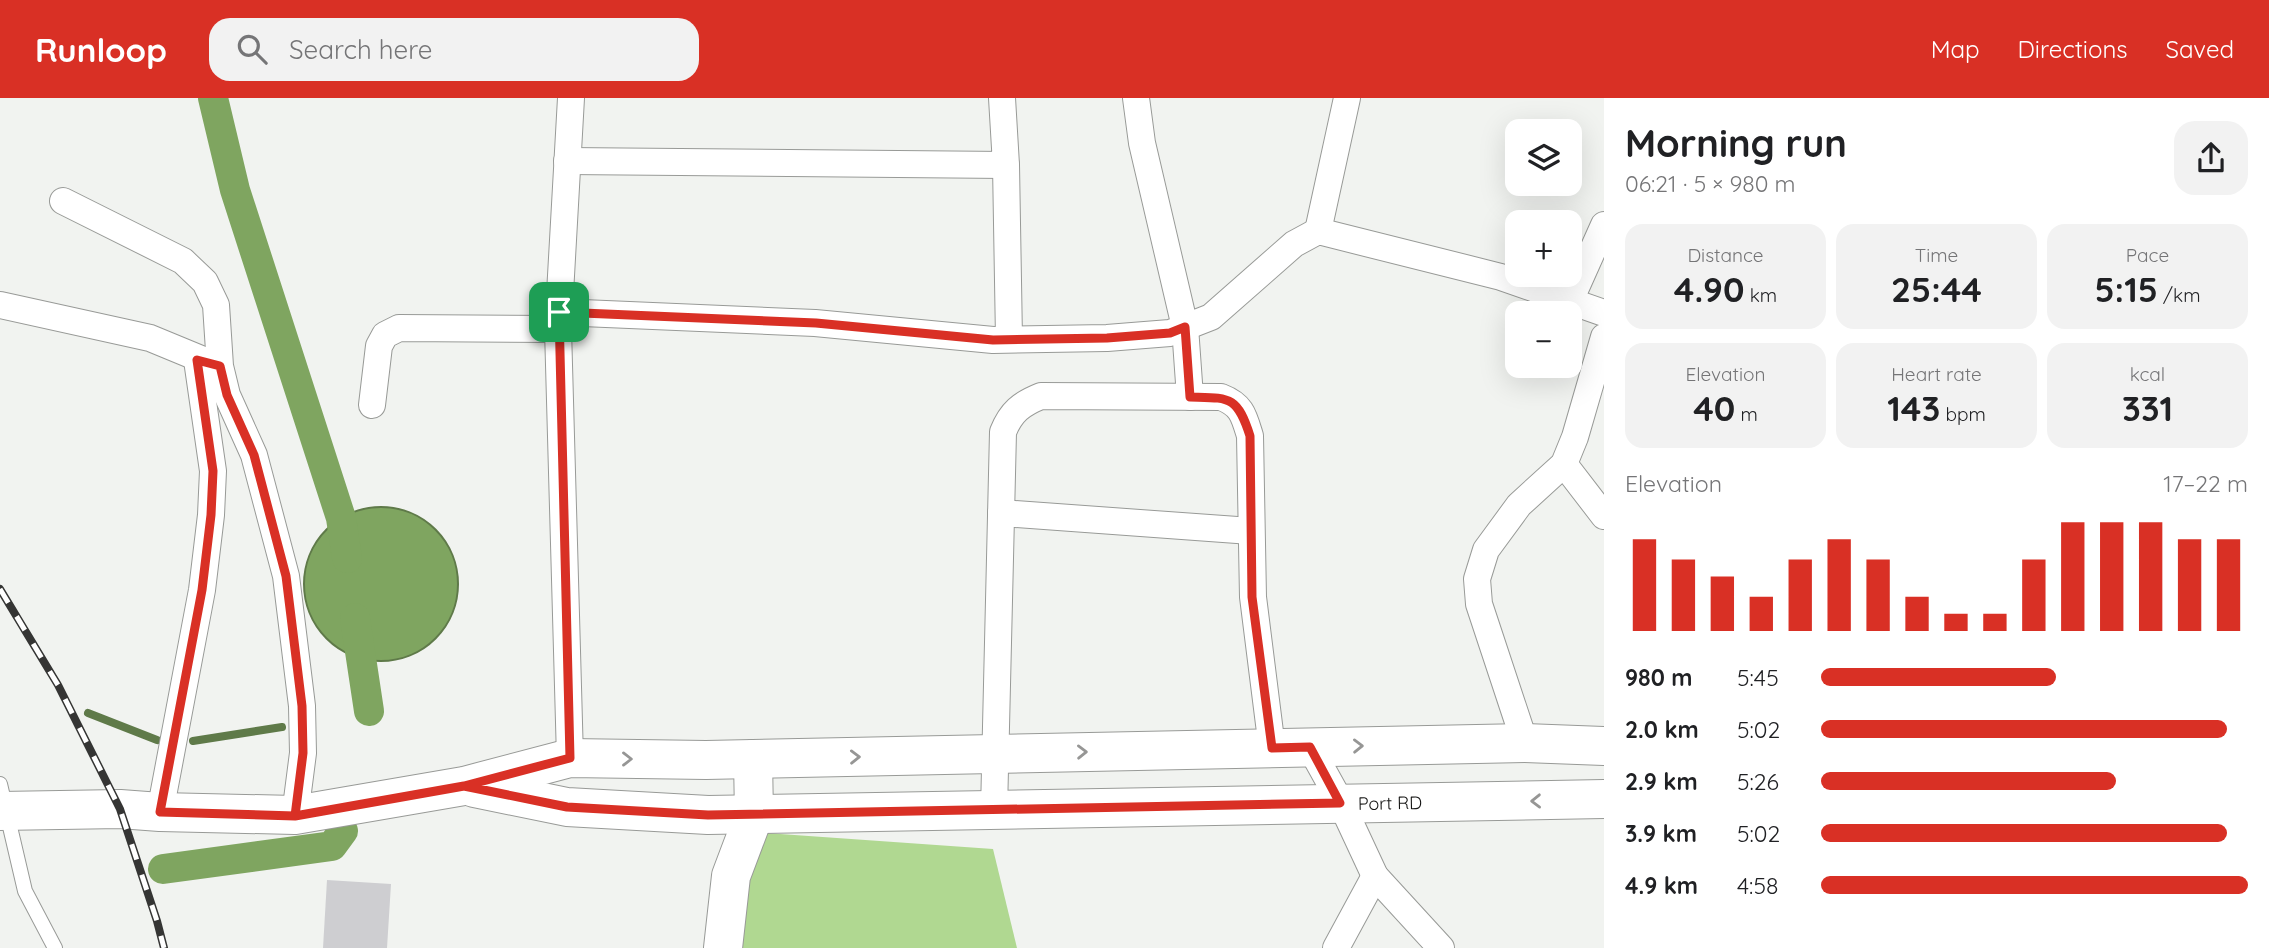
<!DOCTYPE html>
<meta charset="utf-8">
<style>
:root{--surface:#fff;--page:#f2f2f2;--text:#202124;--muted:#757577;--accent:#d93025}
body{margin:0;font-family:Quicksand,sans-serif;background:var(--page);color:var(--text);height:100vh;display:flex;flex-direction:column;font-size:26px;white-space:nowrap}
*{box-sizing:border-box;margin:0}
p{font-size:23px;color:var(--muted)}
.icon{flex:none;width:38px;height:38px;fill:none;stroke:currentColor;stroke-width:2;stroke-linecap:round;stroke-linejoin:round}
.map{position:relative;flex:1;overflow:hidden}
.drawer{display:flex;flex-direction:column;background:var(--surface);width:665px}
.drawer>*{flex:none}
.fabs{position:absolute;left:1505px;top:21px;display:grid;gap:14px}
.fabs a{display:grid;place-items:center;width:77px;height:77px;border-radius:14px;background:var(--surface);box-shadow:0 7px 28px #0002;font-size:35px}
.pin{position:absolute;display:grid;place-items:center;width:60px;height:60px;color:#fff;margin:-30px;border-radius:14px;box-shadow:0 4px 10px #0006}
.round{display:grid;place-items:center;flex:none;width:74px;height:74px;border-radius:21px;background:var(--page)}
.overview{display:flex;align-items:center;justify-content:space-between;height:119px;padding:0 21px}
h1{font-size:38px;font-weight:700;line-height:52px}
.stats{display:grid;grid-template-columns:repeat(3,1fr);gap:10px;height:119px;padding:7px 21px}
.stats div{display:grid;align-content:center;border-radius:18px;background:var(--page);text-align:center}
.stats b{font-size:35px;font-weight:700}
.stats small{font-size:19px;font-weight:400}
.stats p{font-size:19px}
.chart{height:196px;padding:14px 21px}
.chart p{display:flex;justify-content:space-between}
.chart svg{width:100%;height:126px;margin-top:7px;stroke:var(--accent);stroke-width:6}
ul{padding:0 21px;list-style:none;font-size:23px}
li{display:grid;grid-template-columns:112px 84px 1fr;align-items:center;height:52px}
li i{height:18px;border-radius:9px;background:var(--accent)}
header{display:flex;align-items:center;gap:42px;box-sizing:border-box;height:98px;padding:0 35px;background:var(--accent);color:#fff}
header strong{font-size:33px}
nav{display:flex;gap:38px;margin-inline-start:auto;font-size:24px}
.search{width:490px;height:63px;background:var(--page);display:flex;align-items:center;gap:18px;box-sizing:border-box;padding:0 24px;border-radius:21px;color:var(--muted);font-size:26px}
main{display:flex;flex:1;min-height:0}
.map>svg:first-child{display:block}
.green{fill:#b0d891}
.water{fill:#7fa560;stroke:#5f7a49;stroke-width:2}
.lines{fill:none;stroke-linecap:round;stroke-linejoin:round}
.stream{stroke:#5f7a49;stroke-width:8}
.canal{stroke:#7fa560;stroke-width:30}
.building{fill:#ceced1}
.service-casing{stroke:#989a97;stroke-width:16}
.minor-casing{stroke:#989a97;stroke-width:28}
.secondary-casing{stroke:#989a97;stroke-width:40}
.service{stroke:#fff;stroke-width:14}
.minor{stroke:#fff;stroke-width:26}
.secondary{stroke:#fff;stroke-width:38}
.rail-casing{stroke:#353534;stroke-width:8}
.rail{stroke:#fff;stroke-width:5;stroke-dasharray:16;stroke-linecap:butt}
.oneway{stroke:#969695}
.route-casing{stroke:#fff;stroke-width:14}
.route{stroke:#d93025;stroke-width:9}
.labels{text-anchor:middle;dominant-baseline:central;stroke-width:5;stroke-linejoin:round;paint-order:stroke}
.street-label{font-size:18px;fill:#151514;stroke:#fff}
</style>
<header>
<strong>Runloop</strong>
<div class="search"><svg class="icon" aria-label="search" viewBox="0 0 24 24"><circle cx="10" cy="10" r="6"/><path d="M15 15l6 6"/></svg>Search here</div>
<nav><a>Map</a><a>Directions</a><a>Saved</a></nav>
</header>
<main>
<div class="map">
<svg width="1604" height="850" viewBox="0 0 1604 850">
<rect width="100%" height="100%" fill="#f1f3f0"/>
<polygon class="green" points="766,735 993,751 1017,850 742,850 750,768"/>
<circle class="water" cx="381" cy="486" r="77"/>
<g class="lines">
<g class="stream">
<polyline points="88,615 157,642"/>
<polyline points="193,643 282,629"/>
</g>
<g class="canal">
<polyline points="213,0 235,92 341,420 347,460"/>
<polyline points="355,520 369,613"/>
<polyline points="163,771 332,748 343,733"/>
</g>
</g>
<polygon class="building" points="327,782 391,786 387,850 323,850"/>
<g class="lines">
<g class="service-casing">
<polyline id="service" points="0,686 25,793 55,850"/>
</g>
<g class="minor-casing">
<g id="minor">
<polyline points="1136,0 1142,45 1185,229 1190,299"/>
<polyline points="567,63 1006,67 1002,0"/>
<polyline points="1006,67 1009,241"/>
<polyline points="63,103 183,163 205,184 216,207 220,268 227,297 254,357 286,478 302,608 303,655 295,717"/>
<polyline points="1318,133 1347,0"/>
<polyline points="1570,203 1604,127"/>
<polyline points="0,207 150,240 213,266"/>
<polyline points="559,214 815,225 993,242 1107,240 1170,235 1211,219 1294,146 1318,133 1501,179 1604,215"/>
<polyline points="372,307 379,248 385,237 399,230 558,231"/>
<polyline points="1564,366 1604,418"/>
<polyline points="1001,415 1251,433"/>
<polyline points="1525,645 1479,506 1477,481 1486,452 1519,407 1564,366 1575,339 1604,239"/>
<polyline points="1310,649 1341,705 1375,778 1441,850"/>
<polyline points="570,660 558,231 571,0"/>
<path d="M994 713 1003 334C1011 314 1021 306 1041 298L1221 299C1242 307 1244 318 1250 338L1253 499 1272 650"/>
<polyline points="160,714 202,492 211,417 213,373 197,262"/>
<polyline points="1336,850 1375,778"/>
</g>
</g>
<g class="secondary-casing">
<g id="secondary">
<polyline points="474,690 567,709 708,717 1604,701"/>
<polyline points="0,713 120,711 160,714 295,717 464,688 570,660 706,662 1525,645 1604,648"/>
<polyline points="723,850 731,778 754,717 753,661"/>
</g>
</g>
<use href="#service" class="service"/>
<use href="#minor" class="minor"/>
<use href="#secondary" class="secondary"/>
<g class="rail-casing">
<polyline id="rail" points="0,491 58,587 120,711 157,823 164,850"/>
</g>
<use href="#rail" class="rail"/>
</g>
<defs><path id="oneway-chevron" d="M-2-3.5L2.5 0L-2 3.5" fill="none" stroke-width="1.6" stroke-linecap="round" stroke-linejoin="round" transform="scale(1.75)"/></defs>
<g class="oneway">
<use href="#oneway-chevron" transform="translate(1358 648) rotate(-1)"/>
<use href="#oneway-chevron" transform="translate(1082 654) rotate(-1)"/>
<use href="#oneway-chevron" transform="translate(855 659) rotate(-1)"/>
<use href="#oneway-chevron" transform="translate(627 661)"/>
<use href="#oneway-chevron" transform="translate(1536 703) rotate(179)"/>
</g>
<g class="lines">
<g class="route-casing">
<path id="route" d="M559 214 570 660 464 688 295 718 303 655 302 608 286 478 254 357 227 297 220 268 197 262 213 373 211 417 202 492 160 714 295 718 464 688 567 709 708 717 1340 705 1310 649 1272 650 1252 499 1250 338C1237 297 1229 300 1190 299L1185 229 1170 235 1107 240 993 242 816 225 559 214"/>
</g>
<use href="#route" class="route"/>
</g>
<g class="labels">
<g class="street-label">
<text transform="translate(1390 705) rotate(-1)">Port RD</text>
</g>
</g>
</svg>
<div class="fabs">
<a><svg class="icon" aria-label="layers" viewBox="0 0 24 24"><path d="M12 4l9 5-9 5-9-5zM3 14l9 5 9-5"/></svg></a>
<a>+</a>
<a>−</a>
</div>
<div class="pin" style="left:559px;top:214px;background:#1e9e55"><svg class="icon" aria-label="arrive" viewBox="0 0 24 24"><path d="M6 21V4h12l-3 4 3 4H6"/></svg></div>
</div>
<section class="drawer">
<div class="overview"><div><h1>Morning run</h1><p>06:21 · 5 × 980 m</p></div><a class="round"><svg class="icon" aria-label="share" viewBox="0 0 24 24"><path d="M12 15V3M7 8l5-5 5 5M5 13v7h14v-7"/></svg></a></div>
<div class="stats">
<div><p>Distance</p><b>4.90<small> km</small></b></div>
<div><p>Time</p><b>25:44</b></div>
<div><p>Pace</p><b>5:15<small> /km</small></b></div>
</div>
<div class="stats">
<div><p>Elevation</p><b>40<small> m</small></b></div>
<div><p>Heart rate</p><b>143<small> bpm</small></b></div>
<div><p>kcal</p><b>331</b></div>
</div>
<div class="chart"><p><span>Elevation</span>17–22 m</p>
<svg viewBox="0 0 160 44" preserveAspectRatio="none"><path d="M5 44V12M15 44V19M25 44V25M35 44V32M45 44V19M55 44V12M65 44V19M75 44V32M85 44V38M95 44V38M105 44V19M115 44V6M125 44V6M135 44V6M145 44V12M155 44V12"/></svg>
</div>
<ul>
<li><b>980 m</b>5:45<i style="width:55%"></i></li>
<li><b>2.0 km</b>5:02<i style="width:95%"></i></li>
<li><b>2.9 km</b>5:26<i style="width:69%"></i></li>
<li><b>3.9 km</b>5:02<i style="width:95%"></i></li>
<li><b>4.9 km</b>4:58<i style="width:100%"></i></li>
</ul>
</section>
</main>
